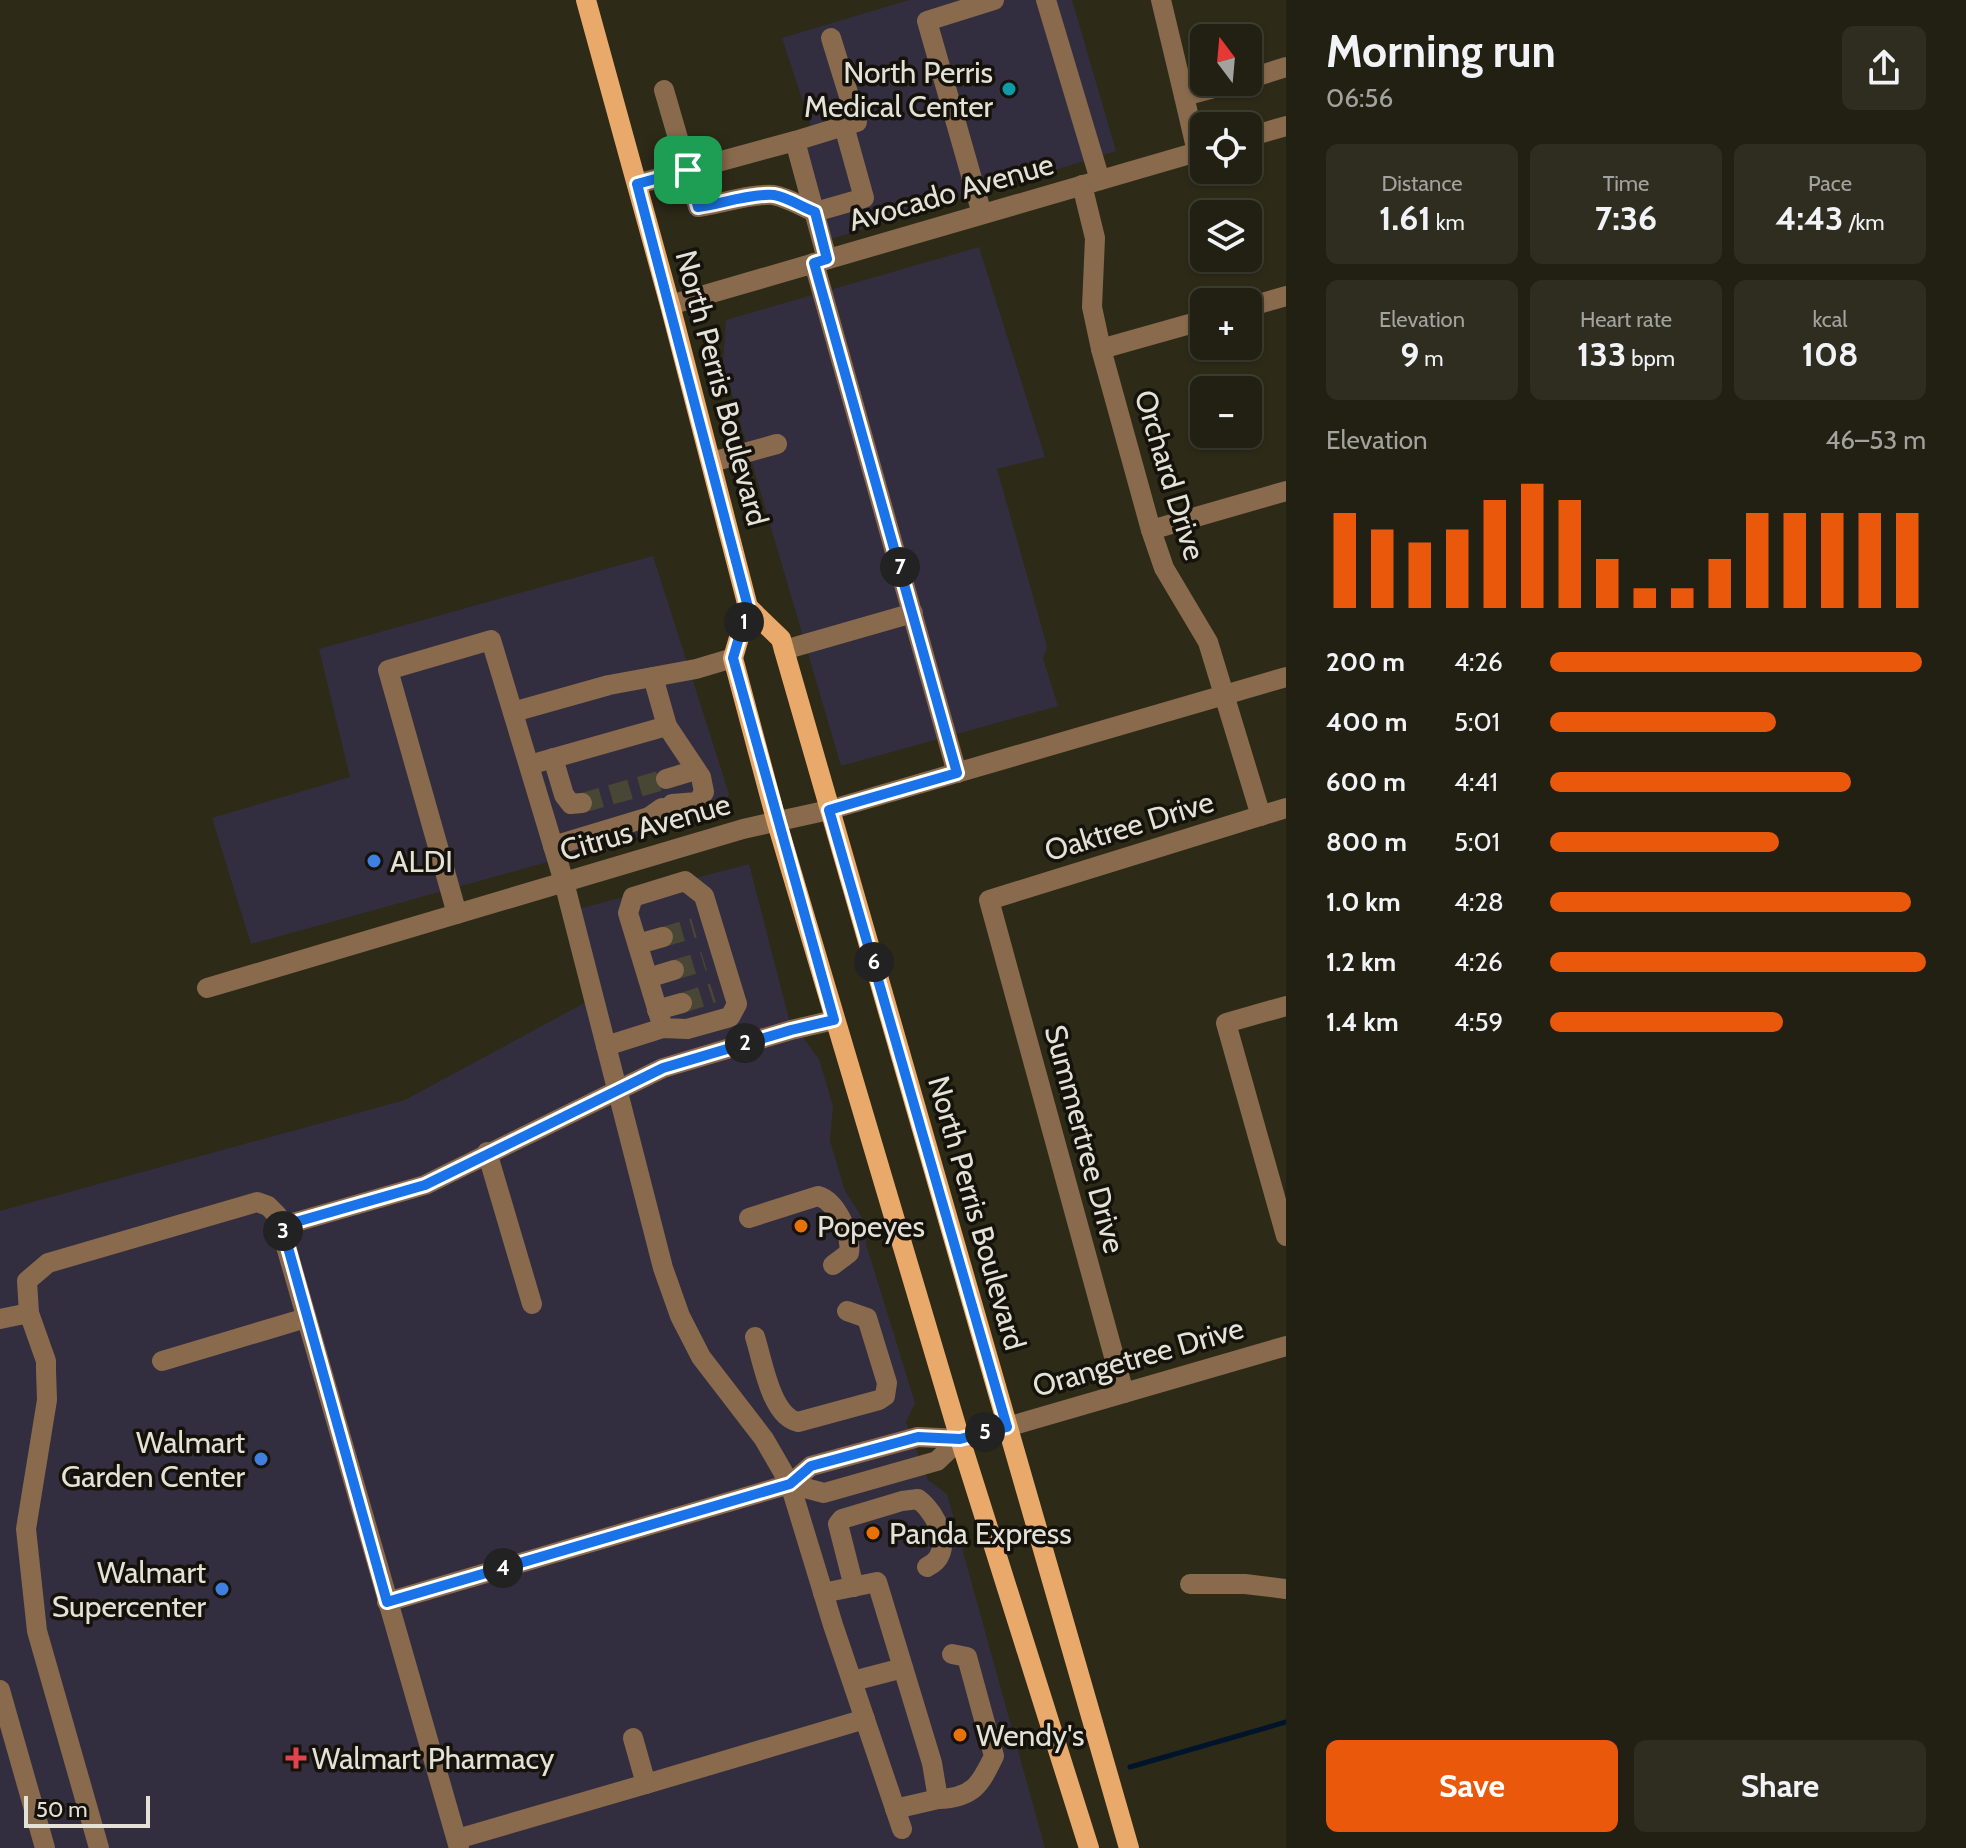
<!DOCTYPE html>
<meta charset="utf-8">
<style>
:root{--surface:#222012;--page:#2e2d20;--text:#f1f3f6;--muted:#a2a39f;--line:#3f3e32;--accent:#ea580c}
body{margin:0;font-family:Cabin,sans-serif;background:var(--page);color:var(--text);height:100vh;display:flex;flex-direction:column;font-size:30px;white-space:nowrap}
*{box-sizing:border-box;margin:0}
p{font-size:26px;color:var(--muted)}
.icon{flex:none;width:44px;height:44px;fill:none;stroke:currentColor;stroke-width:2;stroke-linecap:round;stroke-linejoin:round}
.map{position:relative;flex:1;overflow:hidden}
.drawer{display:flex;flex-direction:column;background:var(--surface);width:680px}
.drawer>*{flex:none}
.needle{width:52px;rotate:344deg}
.fabs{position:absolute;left:1190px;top:24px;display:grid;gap:16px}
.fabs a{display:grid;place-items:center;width:72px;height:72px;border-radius:12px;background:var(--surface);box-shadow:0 2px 6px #0004,0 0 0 2px var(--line);font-size:40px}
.scale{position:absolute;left:24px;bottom:20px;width:126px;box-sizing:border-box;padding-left:8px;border:4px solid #e4e2d7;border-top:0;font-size:22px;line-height:28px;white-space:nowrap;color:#e4e2d7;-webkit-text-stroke:6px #14120b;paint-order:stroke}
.pin{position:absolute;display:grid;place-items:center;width:68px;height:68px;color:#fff;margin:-34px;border-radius:16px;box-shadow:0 4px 12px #0006}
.km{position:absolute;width:40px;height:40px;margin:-20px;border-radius:50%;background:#222;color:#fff;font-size:22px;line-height:40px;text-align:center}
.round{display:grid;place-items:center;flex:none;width:84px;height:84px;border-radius:12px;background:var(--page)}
.overview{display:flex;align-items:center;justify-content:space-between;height:136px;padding:0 40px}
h1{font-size:44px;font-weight:800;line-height:60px}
.stats{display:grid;grid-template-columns:repeat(3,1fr);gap:12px;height:136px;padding:8px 40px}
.stats div{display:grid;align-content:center;border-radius:12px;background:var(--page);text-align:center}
.stats b{font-size:34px;font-weight:800}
.stats small{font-size:22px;font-weight:400}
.stats p{font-size:22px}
.chart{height:224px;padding:16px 40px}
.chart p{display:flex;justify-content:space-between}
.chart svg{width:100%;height:144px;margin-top:8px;stroke:var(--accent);stroke-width:6}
.action{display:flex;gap:16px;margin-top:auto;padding:16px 40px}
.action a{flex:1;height:92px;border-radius:12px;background:var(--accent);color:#fff;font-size:32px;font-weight:800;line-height:92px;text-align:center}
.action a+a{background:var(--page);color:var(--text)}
ul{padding:0 40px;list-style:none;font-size:26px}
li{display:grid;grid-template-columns:128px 96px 1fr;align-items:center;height:60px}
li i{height:20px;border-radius:10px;background:var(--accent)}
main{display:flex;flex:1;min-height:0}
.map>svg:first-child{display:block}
.commercial{fill:#322e3f}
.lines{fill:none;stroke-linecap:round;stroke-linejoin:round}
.stream{stroke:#00152c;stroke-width:5}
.minor-tunnel{stroke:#484635;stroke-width:20;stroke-dasharray:20 10;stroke-linecap:butt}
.minor{stroke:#896a4c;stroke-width:20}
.major{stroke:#e9a96a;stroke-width:20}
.route-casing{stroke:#fff;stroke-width:16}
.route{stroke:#1a73e8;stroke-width:10}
.culture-dot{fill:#0f9aa8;stroke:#14120b;stroke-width:3}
.shop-dot{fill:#3f7fe0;stroke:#14120b;stroke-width:3}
.food-dot{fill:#e8710a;stroke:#14120b;stroke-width:3}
.health-dot{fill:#e0444e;stroke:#14120b;stroke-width:3}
.labels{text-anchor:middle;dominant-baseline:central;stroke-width:7;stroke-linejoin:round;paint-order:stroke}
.poi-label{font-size:30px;fill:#e4e2d7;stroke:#14120b;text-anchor:start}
.street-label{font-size:30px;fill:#e4e2d7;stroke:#14120b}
</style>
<main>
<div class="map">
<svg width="1286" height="1848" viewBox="0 0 1286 1848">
<rect width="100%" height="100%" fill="#2d2a18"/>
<g class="commercial">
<polygon points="909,0 1072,0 1116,151 828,240 806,154 811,126 782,38"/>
<polygon points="979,247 1045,457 997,469 1047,646 1043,659 1058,706 841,766 723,364 726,320"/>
<polygon points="653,556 729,794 722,814 251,944 212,818 350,777 319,649"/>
<polygon points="749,864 789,1019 819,1059 833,1106 830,1141 845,1191 866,1224 866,1244 915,1403 906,1422 928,1480 947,1494 1045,1848 0,1848 0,1211 405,1100 599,995 578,909"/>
</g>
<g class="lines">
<polyline class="stream" points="1130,1767 1286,1722"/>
<g class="minor-tunnel">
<polyline points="582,803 666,779"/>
<polyline points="666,818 677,815"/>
<polyline points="663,937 694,928"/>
<polyline points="674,970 704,961"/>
<polyline points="682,1003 713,993"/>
</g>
<g class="minor">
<polyline points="1046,0 1100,180"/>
<polyline points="1161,0 1184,96"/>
<polyline points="1248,79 1286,67"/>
<path d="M664 90 698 207C720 204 754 193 773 195 787 197 802 207 815 212L864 198 844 126"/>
<polyline points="1248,137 1286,126"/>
<polyline points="795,141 857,122 831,38"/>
<polyline points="1197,152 1184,96 1236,82"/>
<polyline points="637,184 795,141 827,259"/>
<polyline points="1082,185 1095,238 1092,307 1101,349 1151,530 1164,568 1208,642 1261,816"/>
<polyline points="982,214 927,21 994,0"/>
<polyline points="814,263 957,773"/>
<polyline points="670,305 1204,150"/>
<polyline points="1248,307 1286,296"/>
<polyline points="1101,349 1204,320"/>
<polyline points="712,462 777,444"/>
<polyline points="1151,530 1286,491"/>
<polyline points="784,650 913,613"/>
<polyline points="653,677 667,726 701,777 704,792 698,802 672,804"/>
<polyline points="513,712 609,685 696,669 733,658"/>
<polyline points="553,758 564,795 571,804 582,803"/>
<polyline points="529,765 667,726"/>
<polyline points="666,779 696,770"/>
<polyline points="553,846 649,817 662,808"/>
<polyline points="457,914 388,670 491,640 564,882 663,1268 680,1316 701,1357 764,1439 790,1484 833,1625 902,1829"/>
<polyline points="638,944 663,937"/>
<polyline points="648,978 674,970"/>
<polyline points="207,988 743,829 829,810 1286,677"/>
<polyline points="1286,1006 1226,1023 1286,1236"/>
<polyline points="657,1010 682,1003"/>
<polyline points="606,1046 663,1028 687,1029 730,1017 737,1004 704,896 685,881 633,897 628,913 663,1028"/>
<polyline points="487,1152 532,1304"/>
<path d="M749 1218 818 1196C836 1201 852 1235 849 1253L833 1265"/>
<polyline points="282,1226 425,1185 663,1068 791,1030 834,1020"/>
<polyline points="29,1313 27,1281 48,1263 257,1202 268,1206 277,1215 459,1848"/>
<polyline points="0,1319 29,1313 46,1361 46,1370 47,1400 26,1529 37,1631 99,1848"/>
<path d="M755 1337C763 1362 771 1416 798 1422L879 1400 885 1396 887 1383 867 1318 847 1311"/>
<polyline points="162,1361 306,1318"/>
<polyline points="1124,1393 989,900 1286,808"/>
<polyline points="1007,1427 1286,1346"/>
<polyline points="790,1484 824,1493 937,1461 960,1439"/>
<polyline points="1190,1584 1245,1584 1286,1589"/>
<path d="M854 1587 838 1524 842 1519 902 1501 918 1499C938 1514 956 1554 927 1567"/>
<polyline points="823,1593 877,1582 932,1763 938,1799 895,1809"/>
<polyline points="387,1602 790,1484 811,1466 918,1437 960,1439"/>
<polyline points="853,1681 903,1668"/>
<polyline points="0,1690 45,1848"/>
<polyline points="646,1784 865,1719"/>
<path d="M938 1799C973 1798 980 1785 994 1756L967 1657 952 1654"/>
<polyline points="457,1839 646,1784 633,1738"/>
</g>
<g class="major">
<polyline points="586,0 670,305 748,607 733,658 777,823 960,1439 1089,1848"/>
<polyline points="748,607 781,639 784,650 1129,1848"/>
<polyline points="960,1439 1007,1427"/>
</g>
</g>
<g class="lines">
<g class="route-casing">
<path id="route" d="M688 170 698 207C720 204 754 193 774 195 787 197 802 207 815 212L827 259 814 263 957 773 829 810 1007 1427 960 1439 918 1437 811 1466 790 1484 387 1602 282 1226 425 1185 663 1068 791 1030 834 1020 733 658 748 607 637 184Z"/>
</g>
<use href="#route" class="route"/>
</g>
<circle class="culture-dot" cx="1009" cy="89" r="8"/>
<g class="shop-dot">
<circle cx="374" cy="861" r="8"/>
<circle cx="261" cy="1459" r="8"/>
<circle cx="222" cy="1589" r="8"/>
</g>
<g class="food-dot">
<circle cx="801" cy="1226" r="8"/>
<circle cx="873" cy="1533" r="8"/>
<circle cx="960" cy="1735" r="8"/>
</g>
<path class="health-dot" d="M292 1746h8v8h8v8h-8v8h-8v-8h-8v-8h8z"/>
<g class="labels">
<g class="poi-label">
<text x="993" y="72" text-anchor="end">North Perris<tspan x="993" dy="34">Medical Center</tspan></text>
<text x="390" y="861">ALDI</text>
<text x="817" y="1226">Popeyes</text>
<text x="245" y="1442" text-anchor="end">Walmart<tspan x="245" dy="34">Garden Center</tspan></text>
<text x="889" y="1533">Panda Express</text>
<text x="206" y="1572" text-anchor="end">Walmart<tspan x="206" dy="34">Supercenter</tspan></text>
<text x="976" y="1735">Wendy's</text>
<text x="312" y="1758">Walmart Pharmacy</text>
</g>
<g class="street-label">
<text transform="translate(951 192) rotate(-16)">Avocado Avenue</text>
<text transform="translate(722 388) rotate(75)">North Perris Boulevard</text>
<text transform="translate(1170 475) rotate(73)">Orchard Drive</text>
<text transform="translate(1129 826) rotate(-17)">Oaktree Drive</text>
<text transform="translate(645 827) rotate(-16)">Citrus Avenue</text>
<text transform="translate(1085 1139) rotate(75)">Summertree Drive</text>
<text transform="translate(977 1213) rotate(74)">North Perris Boulevard</text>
<text transform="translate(1138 1357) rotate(-16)">Orangetree Drive</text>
</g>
</g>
</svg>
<div class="fabs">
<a><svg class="needle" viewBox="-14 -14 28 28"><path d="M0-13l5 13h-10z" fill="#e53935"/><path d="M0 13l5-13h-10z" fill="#a2a39f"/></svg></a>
<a><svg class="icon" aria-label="locate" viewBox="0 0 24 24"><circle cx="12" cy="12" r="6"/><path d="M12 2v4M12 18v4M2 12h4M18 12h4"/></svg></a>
<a><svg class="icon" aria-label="layers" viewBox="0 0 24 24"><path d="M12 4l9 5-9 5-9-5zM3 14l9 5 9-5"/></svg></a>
<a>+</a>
<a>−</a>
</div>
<div class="scale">50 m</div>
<div class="pin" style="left:688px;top:170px;background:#1e9e55"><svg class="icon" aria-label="arrive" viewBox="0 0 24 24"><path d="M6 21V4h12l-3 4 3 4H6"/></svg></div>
<b class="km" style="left:744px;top:622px">1</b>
<b class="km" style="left:745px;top:1043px">2</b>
<b class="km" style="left:283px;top:1231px">3</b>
<b class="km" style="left:503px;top:1568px">4</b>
<b class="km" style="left:985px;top:1432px">5</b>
<b class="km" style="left:874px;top:962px">6</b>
<b class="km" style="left:900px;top:567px">7</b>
</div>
<section class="drawer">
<div class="overview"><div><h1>Morning run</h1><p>06:56</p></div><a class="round"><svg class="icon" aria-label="share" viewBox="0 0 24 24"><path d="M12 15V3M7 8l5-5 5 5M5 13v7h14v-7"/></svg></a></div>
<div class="stats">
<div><p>Distance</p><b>1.61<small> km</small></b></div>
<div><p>Time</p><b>7:36</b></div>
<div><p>Pace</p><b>4:43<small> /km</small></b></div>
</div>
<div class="stats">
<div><p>Elevation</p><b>9<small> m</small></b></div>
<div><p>Heart rate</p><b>133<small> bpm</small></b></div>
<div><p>kcal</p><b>108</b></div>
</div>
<div class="chart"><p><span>Elevation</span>46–53 m</p>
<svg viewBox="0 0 160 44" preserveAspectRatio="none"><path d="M5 44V15M15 44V20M25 44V24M35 44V20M45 44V11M55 44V6M65 44V11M75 44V29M85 44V38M95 44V38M105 44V29M115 44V15M125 44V15M135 44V15M145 44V15M155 44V15"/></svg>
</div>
<ul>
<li><b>200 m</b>4:26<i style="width:99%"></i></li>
<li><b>400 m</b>5:01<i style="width:60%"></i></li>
<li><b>600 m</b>4:41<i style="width:80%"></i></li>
<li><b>800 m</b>5:01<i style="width:61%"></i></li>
<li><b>1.0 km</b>4:28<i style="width:96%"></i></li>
<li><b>1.2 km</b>4:26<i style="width:100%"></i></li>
<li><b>1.4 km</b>4:59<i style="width:62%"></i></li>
</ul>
<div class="action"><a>Save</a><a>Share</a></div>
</section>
</main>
